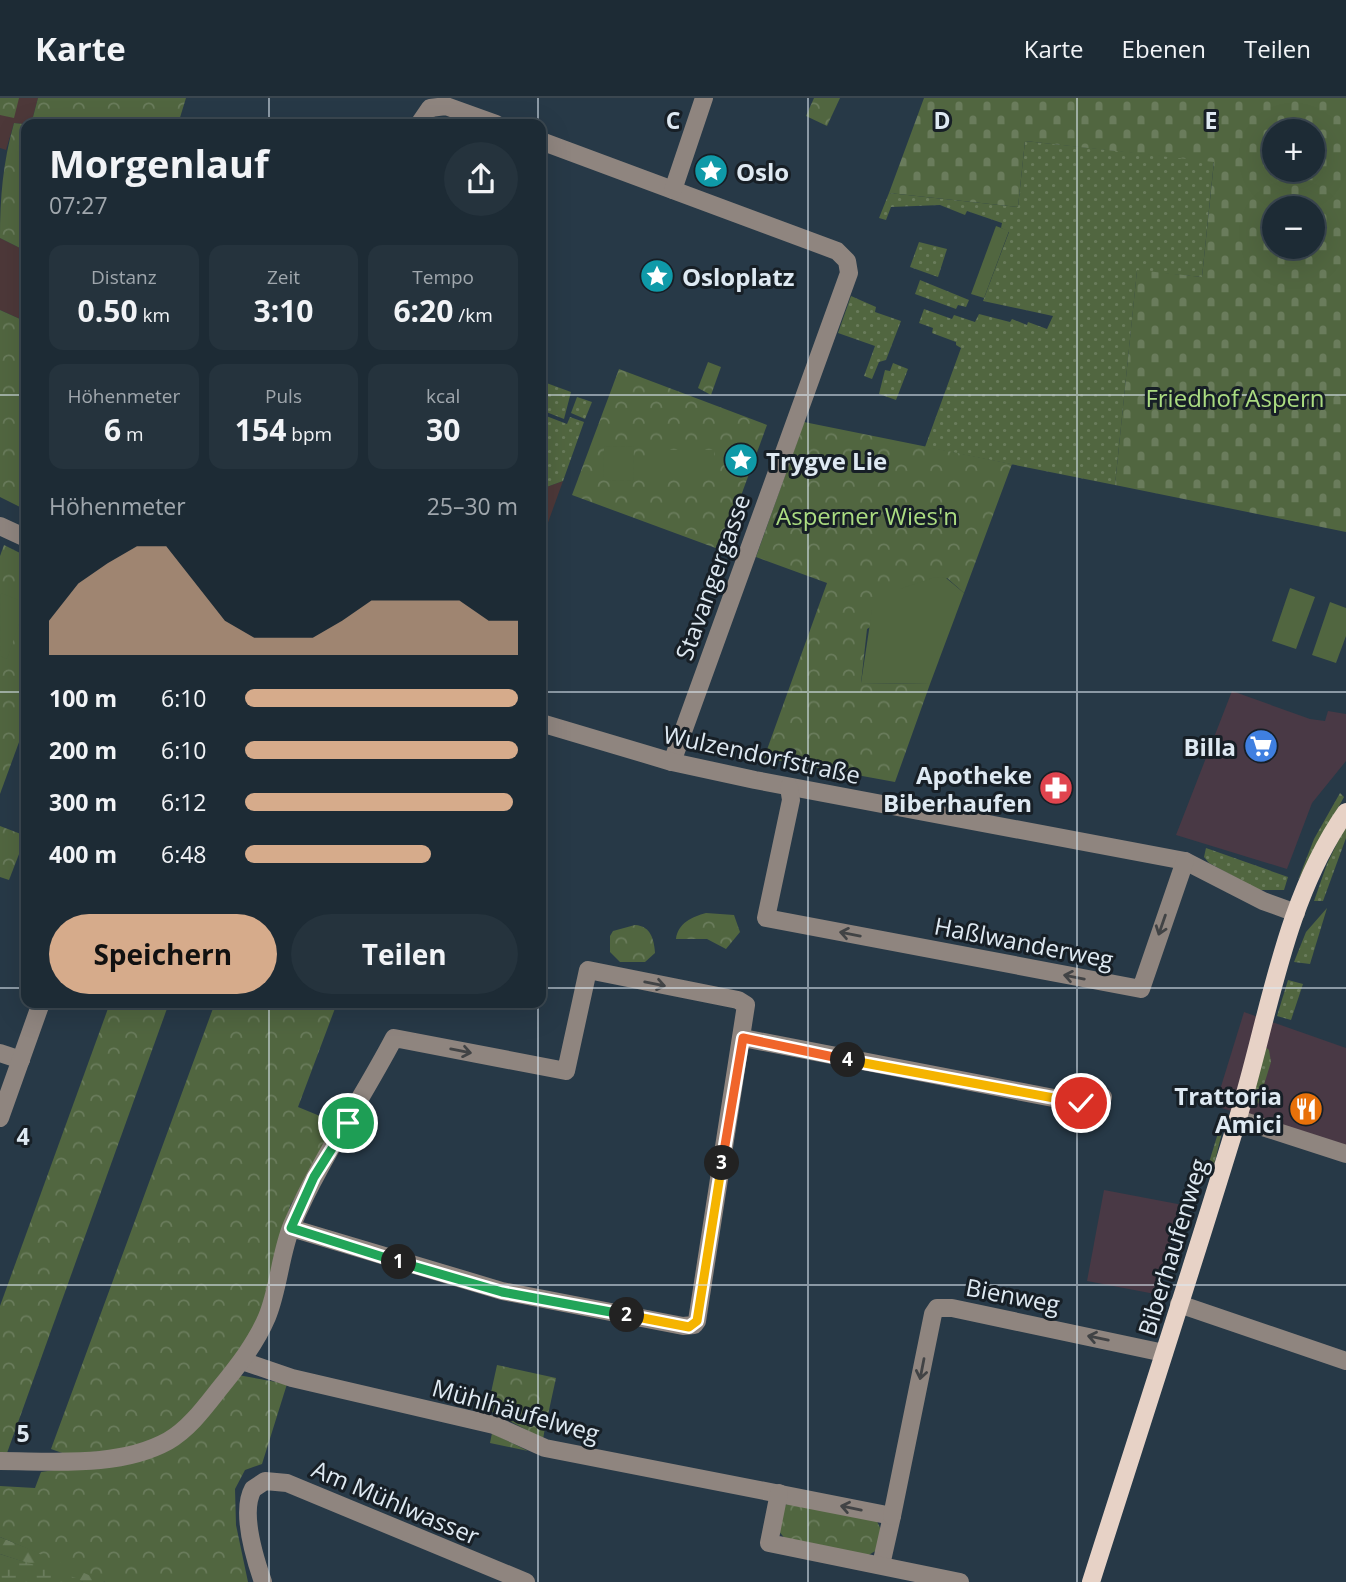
<!DOCTYPE html>
<html lang="de">
<meta charset="utf-8">
<style>
:root{--surface:#1d2b35;--page:#25333d;--text:#f1f3f6;--muted:#a0a7ad;--line:#3b4750;--accent:#d6ab8b}
body{margin:0;font-family:"Open Sans",sans-serif;background:var(--page);color:var(--text);height:100vh;display:flex;flex-direction:column;font-size:26px;white-space:nowrap}
*{box-sizing:border-box;margin:0}
p{font-size:23px;color:var(--muted)}
.icon{flex:none;width:38px;height:38px;fill:none;stroke:currentColor;stroke-width:2;stroke-linecap:round;stroke-linejoin:round}
.map{position:relative;flex:1;overflow:hidden}
.panel{position:absolute;left:21px;top:21px;width:525px;height:889px;display:flex;flex-direction:column;background:var(--surface);border-radius:14px;box-shadow:0 7px 28px #0002,0 0 0 2px var(--line)}
.panel>*{flex:none}
.tools{position:absolute;left:1262px;top:21px;display:grid;gap:14px}
.tools a{display:grid;place-items:center;width:63px;height:63px;border-radius:50%;background:var(--surface);box-shadow:0 7px 28px #0002,0 0 0 2px var(--line);font-size:35px}
.pin{position:absolute;display:grid;place-items:center;width:60px;height:60px;color:#fff;margin:-30px;border:4px solid #fff;border-radius:50%;box-shadow:0 2px 7px #0007}
.km{position:absolute;width:35px;height:35px;margin:-18px;border-radius:50%;background:#222;color:#fff;font-size:19px;line-height:35px;text-align:center}
.round{display:grid;place-items:center;flex:none;width:74px;height:74px;border-radius:37px;background:var(--page)}
.overview{display:flex;align-items:center;justify-content:space-between;height:119px;padding:0 28px}
h1{font-size:38px;font-weight:700;line-height:52px}
.metrics{display:grid;grid-template-columns:repeat(3,1fr);gap:10px;height:119px;padding:7px 28px}
.metrics div{display:grid;align-content:center;border-radius:14px;background:var(--page);text-align:center}
.metrics b{font-size:30px;font-weight:700}
.metrics small{font-size:19px;font-weight:400}
.metrics p{font-size:19px}
.chart{height:196px;padding:14px 28px}
.chart p{display:flex;justify-content:space-between}
.chart svg{width:100%;height:126px;margin-top:7px;fill:var(--accent);opacity:.7}
.button{display:flex;gap:14px;margin-top:auto;padding:14px 28px}
.button a{flex:1;height:80px;border-radius:42px;background:var(--accent);color:#111;font-size:28px;font-weight:700;line-height:80px;text-align:center}
.button a+a{background:var(--page);color:var(--text)}
ul{padding:0 28px;list-style:none;font-size:23px}
li{display:grid;grid-template-columns:112px 84px 1fr;align-items:center;height:52px}
li i{height:18px;border-radius:9px;background:var(--accent)}
header{display:flex;align-items:center;gap:42px;box-sizing:border-box;height:98px;padding:0 35px;background:var(--surface);border-bottom:2px solid var(--line)}
header strong{font-size:33px}
nav{display:flex;gap:38px;margin-inline-start:auto;font-size:24px}
.map>svg:first-child{display:block}
.commercial{fill:#493945}
.education{fill:#4d3839}
.grass{fill:url(#grass-dots)}
.forest{fill:url(#forest-firs)}
.wetland{fill:url(#wetland-marsh)}
.cemetery{fill:url(#cemetery-stones);fill-rule:evenodd}
.park{fill:url(#park-crowns)}
.garden{fill:#516640}
.lines{fill:none;stroke-linecap:round;stroke-linejoin:round}
.minor{stroke:#8f857f;stroke-width:18}
.major{stroke:#e7d2c6;stroke-width:18}
.oneway{stroke:#414345}
.split-1-casing{stroke:#fff;stroke-width:14}
.split-2-casing{stroke:#fff;stroke-width:14}
.split-3-casing{stroke:#fff;stroke-width:14}
.split-4-casing{stroke:#fff;stroke-width:14}
.split-5-casing{stroke:#fff;stroke-width:14}
.split-1{stroke:#22a559;stroke-width:9}
.split-2{stroke:#22a559;stroke-width:9}
.split-3{stroke:#f5b400;stroke-width:9}
.split-4{stroke:#f0652b;stroke-width:9}
.split-5{stroke:#f5b400;stroke-width:9}
.grid{fill:none;stroke:#dee9f2;stroke-width:2;stroke-opacity:0.55}
.labels{text-anchor:middle;dominant-baseline:central;stroke-width:6;stroke-linejoin:round;paint-order:stroke}
.poi-label{font-size:24px;font-weight:bold;fill:#dee9f2;stroke:#171f26;text-anchor:start}
.park-label{font-size:24px;fill:#abdc81;stroke:#171f26}
.street-label{font-size:24px;fill:#dee9f2;stroke:#171f26}
.grid-label{font-size:23px;text-anchor:middle;font-weight:bold;fill:#dee9f2;stroke:#171f26;stroke-width:6;stroke-linejoin:round;paint-order:stroke}
</style>
<header>
<strong>Karte</strong>
<nav><a>Karte</a><a>Ebenen</a><a>Teilen</a></nav>
</header>
<div class="map">
<svg width="1346" height="1484" viewBox="0 0 1346 1484">
<defs>
<pattern id="grass-dots" width="8" height="8" patternUnits="userSpaceOnUse" patternTransform="scale(1.75)"><rect width="8" height="8" fill="#516640"/><path d="M2 2h.1M6 6h.1" fill="none" stroke="#6a7c5c" stroke-width="1.8" stroke-linecap="round"/></pattern>
<pattern id="forest-firs" width="22" height="20" patternUnits="userSpaceOnUse" patternTransform="scale(1.75)"><rect width="22" height="20" fill="#516640"/><path d="M5 1l3.5 6h-7zM16 11l3.5 6h-7z" fill="#6a7c5c"/></pattern>
<pattern id="wetland-marsh" width="20" height="14" patternUnits="userSpaceOnUse" patternTransform="scale(1.75)"><rect width="20" height="14" fill="#516640"/><path d="M1 5h8M5 5V1M11 12h8M15 12V8" fill="none" stroke="#6a7c5c"/></pattern>
<pattern id="cemetery-stones" width="16" height="16" patternUnits="userSpaceOnUse" patternTransform="scale(1.75)"><rect width="16" height="16" fill="#516640"/><path d="M2 7V4a2 2 0 0 1 4 0v3zM10 15v-3a2 2 0 0 1 4 0v3z" fill="#6a7c5c"/></pattern>
<pattern id="park-crowns" width="20" height="18" patternUnits="userSpaceOnUse" patternTransform="scale(1.75)"><rect width="20" height="18" fill="#516640"/><path d="M2 6a3 3 0 1 1 6 0M12 15a3 3 0 1 1 6 0" fill="none" stroke="#6a7c5c"/></pattern>
</defs>
<rect width="100%" height="100%" fill="#273947"/>
<g class="commercial">
<polygon points="1232,593 1310,621 1325,623 1328,613 1346,616 1346,663 1312,705 1287,771 1176,737"/>
<polygon points="1244,914 1346,950 1346,1049 1215,1008"/>
<polygon points="1104,1092 1183,1107 1155,1196 1087,1183"/>
</g>
<g class="education">
<polygon points="0,0 38,0 33,19 23,26 14,25 6,52 0,50"/>
<polygon points="0,140 26,153 26,207 20,221 0,212"/>
<polygon points="563,383 541,444 541,391"/>
</g>
<g class="grass">
<polygon points="1025,43 1214,63 1202,179 1137,173 1115,387 925,349 961,250 956,247 956,244 932,235 933,230 919,225 924,211 952,221 954,217 975,224 979,216 1010,224 1012,221 1027,227 1028,224 1047,231 1053,218 983,203 1009,134 1001,130 1002,125 967,113 965,117 940,107 891,109 886,122 879,120 889,95 1018,109"/>
<polygon points="919,144 947,151 938,179 910,169"/>
<polygon points="920,182 969,202 966,209 958,207 956,211 915,196"/>
<polygon points="851,198 876,209 875,214 901,223 886,262 879,264 872,281 864,278 875,248 838,235"/>
<polygon points="893,265 908,271 896,302 879,296 885,272 890,273"/>
<polygon points="541,283 571,294 564,321 541,312"/>
<polygon points="577,299 592,304 585,321 571,315"/>
<polygon points="541,316 567,326 570,319 584,324 563,383 541,391"/>
<polygon points="1340,695 1344,699 1298,782 1314,741"/>
<polygon points="1346,727 1346,740 1323,803 1314,803 1327,766"/>
<polygon points="1206,750 1288,779 1284,792 1259,792 1209,765 1204,759"/>
<polygon points="1327,810 1310,866 1294,864 1306,834"/>
<polygon points="1288,882 1303,886 1291,922 1277,918"/>
<polygon points="1264,948 1269,952 1271,964 1258,1006 1251,1000"/>
<polygon points="1222,1022 1225,1022 1213,1071 1207,1071"/>
</g>
<polygon class="forest" points="0,1439 96,1478 105,1484 83,1484 0,1456"/>
<polygon class="wetland" points="0,1456 76,1480 83,1484 0,1484"/>
<path class="cemetery" d="M924 0H1346V434L1115 387 1137 172 1202 179 1214 64 1025 43 1018 109 889 95ZM1274 33H1312V72H1274ZM1274 110H1312V149H1274Z"/>
<g class="park">
<polygon points="0,0 19,0 14,20 0,17"/>
<path d="M38 0H186L178 26H26V153L0 140C0 99 3 64 14 25L23 26 33 19Z"/>
<polygon points="814,0 840,0 827,28 806,18"/>
<polygon points="26,207 26,412 0,399 0,212 20,221"/>
<polygon points="708,264 721,269 711,297 698,290"/>
<polygon points="619,271 767,327 721,452 572,397"/>
<polygon points="804,324 1012,366 964,495 947,480 867,531 861,585 930,586 895,684 764,660 827,485 756,459"/>
<polygon points="4,447 26,458 26,625 0,696 0,458"/>
<polygon points="0,728 26,738 9,782 0,779"/>
<path d="M706 815 734 817 740 834 726 851 707 841H676C678 825 692 819 706 815Z"/>
<path d="M635 827C651 828 654 842 655 855L645 864H620L610 854V838L613 833Z"/>
<polygon points="110,905 169,905 7,1355 0,1354 0,1208"/>
<polygon points="215,905 337,905 298,1009 337,1025 290,1108 258,1223 210,1295 165,1338 122,1352 65,1356 51,1351"/>
<polygon points="497,1267 556,1280 546,1326 487,1313"/>
<polygon points="238,1277 287,1286 262,1366 245,1372 235,1391 236,1427 248,1484 105,1484 0,1439 0,1388 35,1390 41,1374 147,1358"/>
<polygon points="508,1322 545,1330 543,1341"/>
<polygon points="492,1335 528,1353 490,1345"/>
<polygon points="787,1406 876,1421 881,1432 877,1452 867,1458 786,1442 778,1432 782,1410"/>
</g>
<g class="garden">
<polygon points="996,128 1009,133 984,200 971,196"/>
<polygon points="604,348 634,349 633,383 603,382"/>
<rect x="645" y="352" width="69" height="22"/>
<polygon points="935,479 946,480 964,495 930,586 861,585 872,512 900,491"/>
<polygon points="1290,490 1315,499 1296,551 1272,543"/>
<polygon points="1,495 26,505 7,561 0,558"/>
<polygon points="1330,504 1346,510 1346,538 1336,565 1312,557"/>
</g>
<g class="lines">
<g class="minor">
<polyline points="419,26 430,10 446,8 496,26"/>
<polyline points="541,43 837,153 847,163 849,175 672,664"/>
<polyline points="673,92 704,0"/>
<polyline points="0,428 26,440"/>
<polyline points="541,625 672,664 755,682 1185,763 1263,803 1296,815"/>
<polyline points="789,689 791,702 766,820 1141,891 1185,763"/>
<polyline points="743,940 1100,1009 1103,999"/>
<polyline points="0,955 21,962"/>
<polyline points="0,1020 41,905"/>
<polyline points="1238,1021 1346,1056"/>
<polyline points="1179,1206 1346,1263"/>
<polyline points="242,1263 292,1280 494,1327 545,1350 892,1418 881,1467"/>
<path d="M0 1363C53 1363 119 1370 168 1343 189 1331 205 1309 220 1290 238 1268 256 1245 267 1219 279 1190 280 1156 292 1127 320 1061 361 1003 394 940L566 973 588 872 738 902 746 907 697 1223 694 1227 683 1228 502 1193 291 1130"/>
<polyline points="779,1395 769,1445 960,1484"/>
<polyline points="892,1418 933,1216 937,1210 952,1210 1164,1255"/>
<path d="M263 1484C255 1461 240 1414 253 1391L265 1383 287 1385 526 1484"/>
</g>
<path class="major" d="M1091 1484C1140 1330 1190 1177 1237 1023 1269 920 1283 804 1346 714"/>
</g>
<defs><path id="oneway-shaft" d="M-6 0H5M1.5-3L5.5 0L1.5 3" fill="none" stroke-width="1.6" stroke-linecap="round" stroke-linejoin="round" transform="scale(1.75)"/></defs>
<g class="oneway">
<use href="#oneway-shaft" transform="translate(1162 827) rotate(109)"/>
<use href="#oneway-shaft" transform="translate(850 836) rotate(-169)"/>
<use href="#oneway-shaft" transform="translate(1074 879) rotate(-169)"/>
<use href="#oneway-shaft" transform="translate(655 886) rotate(11)"/>
<use href="#oneway-shaft" transform="translate(461 953) rotate(11)"/>
<use href="#oneway-shaft" transform="translate(1098 1240) rotate(-168)"/>
<use href="#oneway-shaft" transform="translate(922 1271) rotate(101)"/>
<use href="#oneway-shaft" transform="translate(851 1410) rotate(-168)"/>
</g>
<g class="lines">
<g class="split-1-casing">
<polyline id="split-1" points="348,1025 314,1079 291,1130 399,1164"/>
</g>
<g class="split-2-casing">
<polyline id="split-2" points="399,1164 502,1194 627,1217"/>
</g>
<g class="split-3-casing">
<polyline id="split-3" points="627,1217 689,1229 697,1223 722,1065"/>
</g>
<g class="split-4-casing">
<polyline id="split-4" points="722,1065 743,940 848,962"/>
</g>
<g class="split-5-casing">
<polyline id="split-5" points="848,962 1081,1005"/>
</g>
<use href="#split-1" class="split-1"/>
<use href="#split-2" class="split-2"/>
<use href="#split-3" class="split-3"/>
<use href="#split-4" class="split-4"/>
<use href="#split-5" class="split-5"/>
</g>
<path class="grid" d="M269 0V26M538 0V26M808 0V1484M1077 0V1484M0 297H26M541 297H1346M0 594H26M541 594H1346M0 890H26M541 890H1346M269 905V1484M538 905V1484M0 1187H1346"/>
<defs>
<g id="sight-disc" transform="scale(1.75)"><circle r="9.5" fill="#0f9aa8" stroke="#171f26"/><path d="M0-6L1.8-2.2L6-1.7L2.9 1.2L3.7 5.4L0 3.3L-3.7 5.4L-2.9 1.2L-6-1.7L-1.8-2.2Z" fill="#fff"/></g>
<g id="supermarket-disc" transform="scale(1.75)"><circle r="9.5" fill="#3f7fe0" stroke="#171f26"/><path d="M-6-5.5h2.5l.6 2H6L4.5 2H-2.5L-4.4-4H-6ZM-1.5 3.2a1.3 1.3 0 1 0 .1 0ZM3 3.2a1.3 1.3 0 1 0 .1 0Z" fill="#fff"/></g>
<g id="pharmacy-disc" transform="scale(1.75)"><circle r="9.5" fill="#e0444e" stroke="#171f26"/><path d="M-2-6h4v4h4v4h-4v4h-4v-4h-4v-4h4Z" fill="#fff"/></g>
<g id="restaurant-disc" transform="scale(1.75)"><circle r="9.5" fill="#e8710a" stroke="#171f26"/><path d="M-5-6h1v4h1v-4h1v4h1v-4h1v5L-1.5 .5V6h-2V.5L-5-1ZM5-6V6H3V1.5H1.5Q1.5-4 5-6Z" fill="#fff"/></g>
</defs>
<g fill-rule="evenodd">
<use href="#sight-disc" x="711" y="73"/>
<use href="#sight-disc" x="657" y="178"/>
<use href="#sight-disc" x="741" y="362"/>
<use href="#supermarket-disc" x="1261" y="648"/>
<use href="#pharmacy-disc" x="1056" y="690"/>
<use href="#restaurant-disc" x="1306" y="1011"/>
</g>
<g class="labels">
<g class="poi-label">
<text x="736" y="73">Oslo</text>
<text x="682" y="178">Osloplatz</text>
<text x="766" y="362">Trygve Lie</text>
<text x="1236" y="648" text-anchor="end">Billa</text>
<text x="1032" y="676" text-anchor="end">Apotheke<tspan x="1032" dy="28">Biberhaufen</tspan></text>
<text x="1282" y="997" text-anchor="end">Trattoria<tspan x="1282" dy="28">Amici</tspan></text>
</g>
<g class="park-label">
<text x="1235" y="299">Friedhof Aspern</text>
<text x="867" y="417">Asperner Wies'n</text>
</g>
<g class="street-label">
<text transform="translate(712 479) rotate(-70)">Stavangergasse</text>
<text transform="translate(762 656) rotate(12)">Wulzendorfstraße</text>
<text transform="translate(1024 844) rotate(11)">Haßlwanderweg</text>
<text transform="translate(1172 1149) rotate(-73)">Biberhaufenweg</text>
<text transform="translate(1013 1197) rotate(11)">Bienweg</text>
<text transform="translate(516 1312) rotate(16)">Mühlhäufelweg</text>
<text transform="translate(396 1404) rotate(23)">Am Mühlwasser</text>
</g>
</g>
<g class="grid-label">
<text x="673" y="31">C</text>
<text x="942" y="31">D</text>
<text x="1211" y="31">E</text>
<text x="23" y="1047">4</text>
<text x="23" y="1344">5</text>
</g>
</svg>
<div class="tools">
<a>+</a>
<a>−</a>
</div>
<div class="pin" style="left:348px;top:1025px;background:#1e9e55"><svg class="icon" aria-label="arrive" viewBox="0 0 24 24"><path d="M6 21V4h12l-3 4 3 4H6"/></svg></div>
<div class="pin" style="left:1081px;top:1005px;background:#d93025"><svg class="icon" aria-label="check" viewBox="0 0 24 24"><path d="M5 12l5 5 9-10"/></svg></div>
<b class="km" style="left:399px;top:1164px">1</b>
<b class="km" style="left:627px;top:1217px">2</b>
<b class="km" style="left:722px;top:1065px">3</b>
<b class="km" style="left:848px;top:962px">4</b>
<section class="panel">
<div class="overview"><div><h1>Morgenlauf</h1><p>07:27</p></div><a class="round"><svg class="icon" aria-label="share" viewBox="0 0 24 24"><path d="M12 15V3M7 8l5-5 5 5M5 13v7h14v-7"/></svg></a></div>
<div class="metrics">
<div><p>Distanz</p><b>0.50<small> km</small></b></div>
<div><p>Zeit</p><b>3:10</b></div>
<div><p>Tempo</p><b>6:20<small> /km</small></b></div>
</div>
<div class="metrics">
<div><p>Höhenmeter</p><b>6<small> m</small></b></div>
<div><p>Puls</p><b>154<small> bpm</small></b></div>
<div><p>kcal</p><b>30</b></div>
</div>
<div class="chart"><p><span>Höhenmeter</span>25–30 m</p>
<svg viewBox="0 0 160 44" preserveAspectRatio="none"><path d="M0 44V32L10 19L20 12L30 6L40 6L50 19L60 32L70 38L80 38L90 38L100 32L110 25L120 25L130 25L140 25L150 32L160 32V44z"/></svg>
</div>
<ul>
<li><b>100 m</b>6:10<i style="width:100%"></i></li>
<li><b>200 m</b>6:10<i style="width:100%"></i></li>
<li><b>300 m</b>6:12<i style="width:98%"></i></li>
<li><b>400 m</b>6:48<i style="width:68%"></i></li>
</ul>
<div class="button"><a>Speichern</a><a>Teilen</a></div>
</section>
</div>
